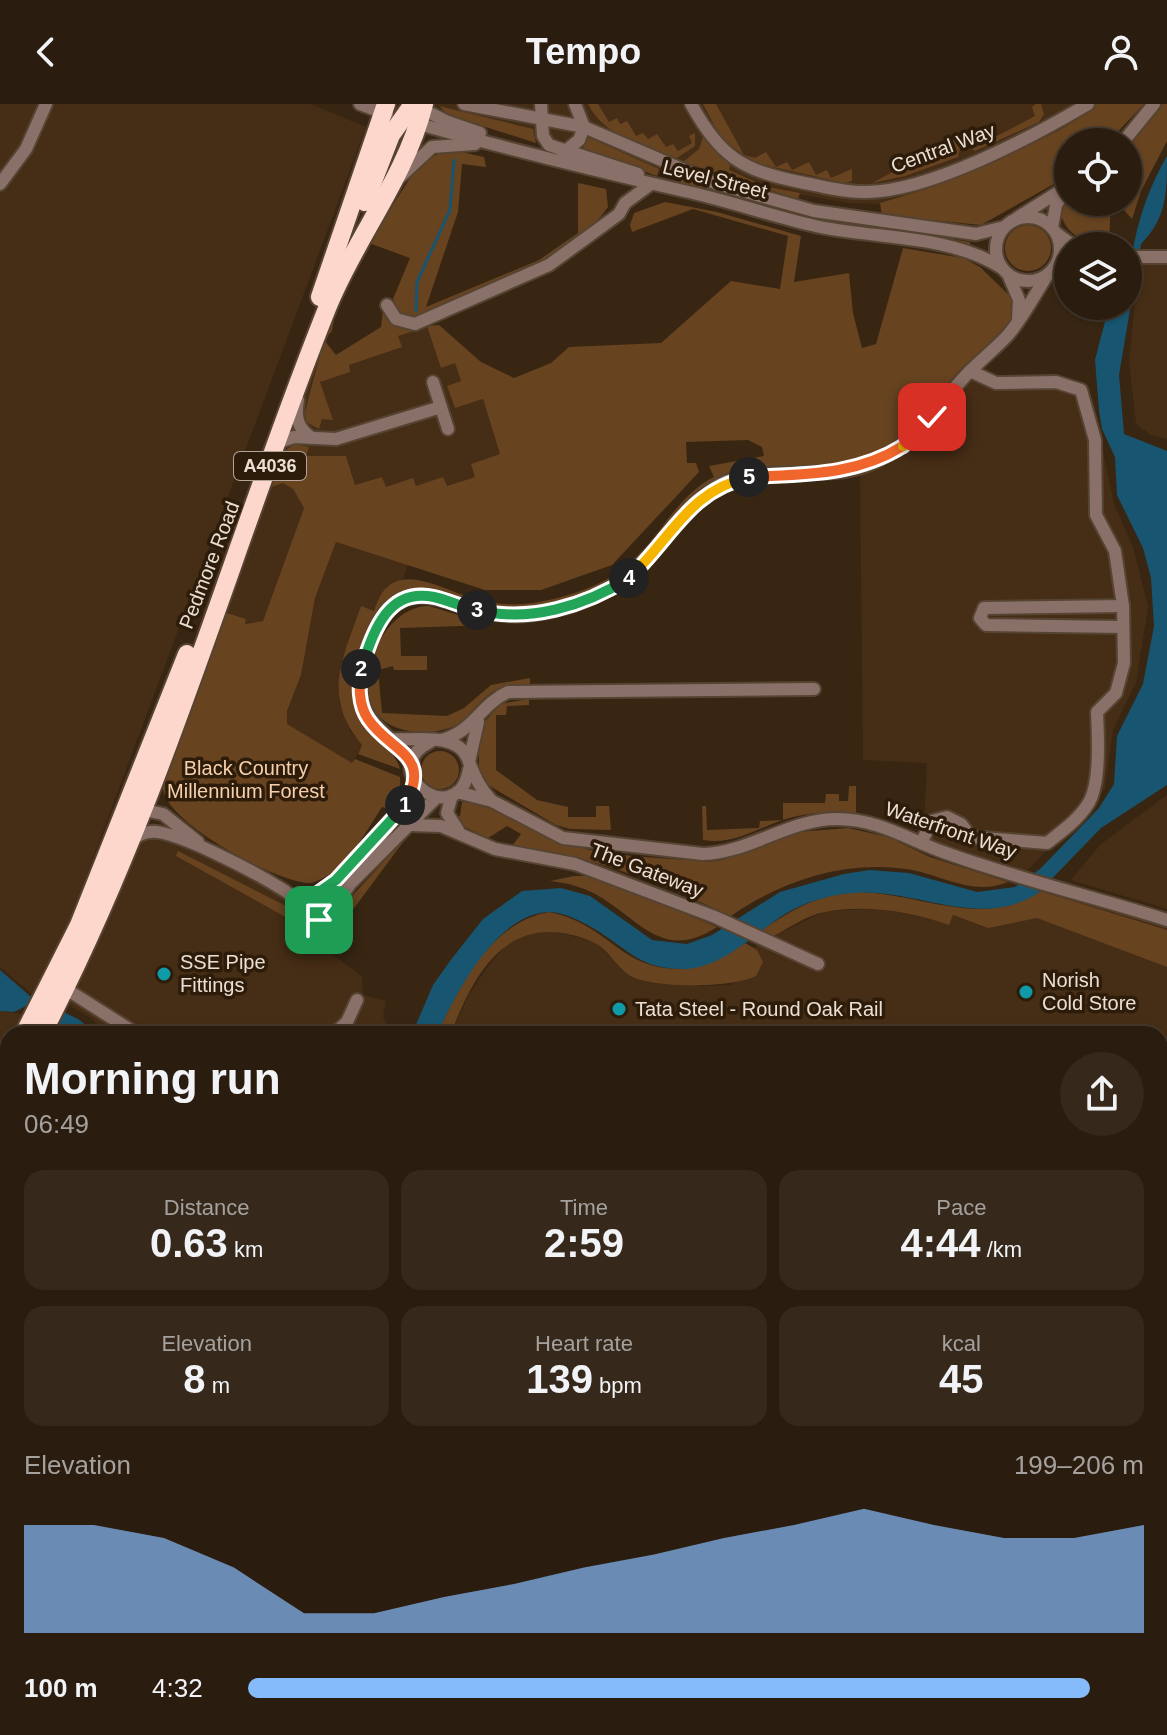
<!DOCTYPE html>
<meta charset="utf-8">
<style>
:root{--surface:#2a1c0e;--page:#36291c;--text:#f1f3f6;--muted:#a5a19e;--line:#463a2e;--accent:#85bbfb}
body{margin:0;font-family:Helvetica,sans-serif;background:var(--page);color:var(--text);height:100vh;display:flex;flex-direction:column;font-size:30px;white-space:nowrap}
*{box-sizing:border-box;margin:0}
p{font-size:26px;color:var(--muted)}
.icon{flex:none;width:44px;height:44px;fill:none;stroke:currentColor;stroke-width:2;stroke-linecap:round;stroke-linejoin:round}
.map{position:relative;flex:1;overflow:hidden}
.details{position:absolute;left:0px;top:922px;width:1168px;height:710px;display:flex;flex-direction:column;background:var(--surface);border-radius:24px 24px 0 0;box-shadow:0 2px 6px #0004,0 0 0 2px var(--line)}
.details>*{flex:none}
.buttons{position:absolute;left:1054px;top:24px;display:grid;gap:16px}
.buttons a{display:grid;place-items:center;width:88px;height:88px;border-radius:50%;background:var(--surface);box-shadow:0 2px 6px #0004,0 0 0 2px var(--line);font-size:40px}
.pin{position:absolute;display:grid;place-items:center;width:68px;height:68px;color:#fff;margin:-34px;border-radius:16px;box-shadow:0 4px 12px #0006}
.km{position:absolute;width:40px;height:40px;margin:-20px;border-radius:50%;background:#222;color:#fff;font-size:22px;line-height:40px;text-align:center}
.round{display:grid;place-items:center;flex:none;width:84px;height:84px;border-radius:42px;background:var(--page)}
.overview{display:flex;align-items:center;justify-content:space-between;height:136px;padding:0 24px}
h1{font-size:44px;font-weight:700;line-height:60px}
.stats{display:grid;grid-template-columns:repeat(3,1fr);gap:12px;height:136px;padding:8px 24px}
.stats div{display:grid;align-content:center;border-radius:20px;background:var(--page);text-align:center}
.stats b{font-size:40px;font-weight:700}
.stats small{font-size:22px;font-weight:400}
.stats p{font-size:22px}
.chart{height:224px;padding:16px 24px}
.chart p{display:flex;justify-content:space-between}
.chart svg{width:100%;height:144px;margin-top:8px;fill:var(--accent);opacity:.7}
ul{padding:0 24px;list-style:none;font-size:26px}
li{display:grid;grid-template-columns:128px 96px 1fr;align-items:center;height:60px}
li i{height:20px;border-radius:10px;background:var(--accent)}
header{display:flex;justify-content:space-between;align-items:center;height:104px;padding:0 24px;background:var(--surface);font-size:36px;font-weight:700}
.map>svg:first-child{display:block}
.built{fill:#462d16}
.green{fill:#674320}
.water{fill:#175570}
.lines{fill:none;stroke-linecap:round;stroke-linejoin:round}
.stream{stroke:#175570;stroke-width:3}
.canal{stroke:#175570;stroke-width:11}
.minor-casing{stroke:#554432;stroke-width:16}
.major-casing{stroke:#554432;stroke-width:20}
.highway-casing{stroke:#554432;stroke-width:22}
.minor{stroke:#897068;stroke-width:12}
.major{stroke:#e8b5a6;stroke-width:16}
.highway{stroke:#fdd7cc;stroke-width:18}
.rail-casing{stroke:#a09183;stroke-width:6}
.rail{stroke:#2e1c0a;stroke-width:3;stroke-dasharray:9;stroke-linecap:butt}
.split-1-casing{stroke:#fff;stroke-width:16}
.split-2-casing{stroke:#fff;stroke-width:16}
.split-3-casing{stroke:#fff;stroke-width:16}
.split-4-casing{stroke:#fff;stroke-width:16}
.split-5-casing{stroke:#fff;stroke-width:16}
.split-6-casing{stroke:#fff;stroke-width:16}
.split-7-casing{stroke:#fff;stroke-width:16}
.split-1{stroke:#22a559;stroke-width:10}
.split-2{stroke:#f0652b;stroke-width:10}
.split-3{stroke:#22a559;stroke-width:10}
.split-4{stroke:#22a559;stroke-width:10}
.split-5{stroke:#f5b400;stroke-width:10}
.split-6{stroke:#f0652b;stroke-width:10}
.split-7{stroke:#f5b400;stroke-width:10}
.culture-dot{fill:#0f9aa8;stroke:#2e1c0a;stroke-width:3}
.labels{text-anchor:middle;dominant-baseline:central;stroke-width:7;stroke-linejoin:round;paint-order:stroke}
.shield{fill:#2e1c0a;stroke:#b2a497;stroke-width:2}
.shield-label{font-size:18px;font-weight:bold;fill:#ebdfd4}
.street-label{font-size:20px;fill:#ebdfd4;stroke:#2e1c0a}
.park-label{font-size:20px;fill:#f6d0ad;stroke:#2e1c0a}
.poi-label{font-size:20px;fill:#ebdfd4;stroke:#2e1c0a;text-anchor:start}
</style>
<header><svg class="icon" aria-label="back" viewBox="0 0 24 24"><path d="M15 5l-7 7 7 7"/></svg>Tempo<svg class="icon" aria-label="person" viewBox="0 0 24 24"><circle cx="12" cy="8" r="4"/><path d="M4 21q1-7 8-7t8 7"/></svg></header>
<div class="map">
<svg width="1167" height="1631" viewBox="0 0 1167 1631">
<rect width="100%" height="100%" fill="#382613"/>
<g class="built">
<polygon points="0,0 311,0 366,23 68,821 32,890 0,863"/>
<polygon points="429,0 1100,0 1048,33 941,81 881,100 850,99 774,86 683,58 677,73 658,68 585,40 533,31"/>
<polygon points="1139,161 1167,161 1167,335 1151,331 1136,320 1129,257"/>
<polygon points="427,222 441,263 455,259 461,278 448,283 455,304 483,295 500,350 475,373 446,382 443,374 415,383 412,375 386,383 355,381 346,352 305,352 308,342 274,383 283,379 293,385 304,404 263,517 244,520 245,515 210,503 324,236 336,251 381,223 414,227"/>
<polygon points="973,274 995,286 1060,286 1092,295 1114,400 1133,443 1148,503 1136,578 1113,626 1105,685 1026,768 915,732 924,719 927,659 863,656 860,369 884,363 908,348"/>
<polygon points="336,438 408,459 403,475 388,482 374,507 362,503 341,558 339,598 350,627 362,641 352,660 287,620 287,607 301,571 315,494"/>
<polygon points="1167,691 1167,805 1071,776 1101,740"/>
<polygon points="139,720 207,745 330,816 336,828 323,843 362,873 363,891 386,897 383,913 393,930 109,930 88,912 52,892"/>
<polygon points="1065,784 1167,816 1167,992 1160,991 1160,930 451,930 468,892 488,862 506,841 532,827 546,825 595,838 631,873 702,882 731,881 757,846 754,844 770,831 774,832 825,807 873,805 923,811 948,820 952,811 988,824 1060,793"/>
<polygon points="0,907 27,911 15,930 8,930 8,940 0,948"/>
<polygon points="8,967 8,1492 0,1496 0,979"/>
<polygon points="1167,1277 1167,1370 1160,1377 1160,1283"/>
<polygon points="492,1624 792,1624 785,1631 484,1631"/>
</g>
<g class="green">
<path d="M588 0H598L609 18 617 14 620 20 627 17 636 32 643 29 648 35 657 30 666 43 673 40 678 47 692 39 689 32 695 29V42L677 54C645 44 604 32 588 0Z"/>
<polygon points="703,0 716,0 744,51 755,54 766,48 776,63 787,58 792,66 809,58 816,71 827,66 831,74 852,65 852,77 845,79 755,59 721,34"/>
<polygon points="1036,0 1041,0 1044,10 1039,18 975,47 972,45 1035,12 1032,3"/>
<path d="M1097 0H1144L1108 38H1068V72L981 121 882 111 880 99 936 82 935 78C986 59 1056 36 1097 0Z"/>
<polygon points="1162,0 1167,0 1167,37 1141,87 1132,115 1117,98 1128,98 1128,42"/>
<polygon points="439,2 533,25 536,39 448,11"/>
<polygon points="586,32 659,65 657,72 583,45"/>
<polygon points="703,33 730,61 729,66 767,83 800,89 798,95 683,58 699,45"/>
<polygon points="955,35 960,44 958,53 905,72 872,79"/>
<path d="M452 46 484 53 486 63 462 60 458 108 426 203 539 156 578 129V79L606 85 608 103C565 164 482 186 415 214L400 211 393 195 410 154 369 139 417 63 427 54Z"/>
<polygon points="682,73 837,119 970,138 970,143 799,113 680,79"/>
<path d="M1068 93V98H1111L1109 140C1085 139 1067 133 1060 108Z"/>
<path d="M665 98 717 108 801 132 794 178 849 169 853 209 862 244 876 240 903 144 963 154 980 163 1015 197C1014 229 980 246 960 266 938 288 925 317 900 336 859 367 809 365 760 369 746 370 731 369 718 375 687 395 669 429 642 454 619 475 592 487 562 497 542 504 518 508 496 505 434 495 391 461 362 543 355 565 348 585 356 608 365 632 393 640 400 665L358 650 362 641C321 593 343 554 361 502L374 507C379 493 384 480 401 476 422 472 451 488 472 494 491 500 512 502 533 499 571 493 616 478 642 448 664 423 683 388 714 373L709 362 764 352 762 343 748 336 686 338 687 359H696L699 368 612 461 541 486H485L336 438 315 494 301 571 287 607V620L352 659 355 655 400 673C401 685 399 694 391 706L382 703C364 730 345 770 311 779 280 781 160 716 163 682L224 508 246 515 245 520 263 517 304 404 293 385 283 379 272 383 286 346 295 340 309 343 306 352H346L355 381 382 373 386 383 413 374 416 382 443 373 447 382 475 373 471 360 500 350 483 295 455 304 447 282 461 277 455 259 441 264 427 222 439 221 481 258 514 274 551 259 569 243 661 239 731 177 780 185 788 132 693 105 632 128 630 121 634 109Z"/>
<circle cx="1028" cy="144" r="23"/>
<polygon points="336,203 332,227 324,236 336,251 381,223 383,207 400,224 414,227 398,232 402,243 349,261 350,268 320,278 333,316 322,315 319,325 306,318 305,308 324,236"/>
<path d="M429 502 491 521 400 524 401 552H427V566H394L393 562 378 566 382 609 447 612 464 604 491 581 530 574V580C518 581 505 582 494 587 479 595 472 612 458 620 436 633 393 631 377 610 350 577 385 501 429 502Z"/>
<polygon points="529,595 529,601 507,602 506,611 496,611 496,666 537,696 568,703 568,713 596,713 596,702 609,702 611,726 570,725 556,721 488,681 479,667 479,637 482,621 500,600"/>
<circle cx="440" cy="666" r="19"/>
<path d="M849 682H856V709C835 709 814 707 793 713 761 721 736 742 703 736L702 702H706L707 726 759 724 760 717 783 716V699H825L826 690H839V697H848Z"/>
<path d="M462 698C503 699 533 730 571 741 613 754 663 753 707 758L723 756 799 728 848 724 888 733 930 753 1008 778C973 793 941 770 906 765 844 756 781 777 731 812 663 780 588 750 512 742L521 730 507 722 488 734 465 723 457 713 460 712Z"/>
<polygon points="409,730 349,811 352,792"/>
<polygon points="178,747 286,802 309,826 176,752"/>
<path d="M574 772H594L717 823C665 857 642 819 602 794 587 784 568 779 550 777Z"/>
<path d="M1040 787 1167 826V863L1037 814 988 824 953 811 949 821C911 807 864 800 825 808 807 811 789 824 774 832L761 827C789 807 822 788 858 788 920 789 983 826 1040 787Z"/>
<path d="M549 808C576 813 594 826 614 841 661 877 698 868 745 839L757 846 763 858 756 872C733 884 650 885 629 871 616 862 607 844 593 838 513 804 476 862 451 930H437C460 881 490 819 549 808Z"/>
<polygon points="889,1624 943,1624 949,1631 892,1631"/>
</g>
<g class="water">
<path d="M1167 52C1167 88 1167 114 1141 140L1119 271 1124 330 1167 347V681L1101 724 1038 789C979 827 917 784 854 789 831 790 805 798 785 810 755 829 722 864 684 865 641 865 631 848 598 827 585 819 563 807 547 808 495 812 456 889 437 930H412L433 881 450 857 483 815 522 787 561 784 590 792 652 836 687 840 712 831 780 788 844 770 869 766 909 769 977 788 1015 783 1040 765 1099 704 1114 680 1117 632 1143 580 1154 522 1151 474 1143 444 1117 391 1115 353 1102 325 1099 306 1095 256 1109 202H1128C1128 150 1140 98 1167 52Z"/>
<polygon points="0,866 30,892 78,915 97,930 69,930 60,920 26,902 14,908 0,907"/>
</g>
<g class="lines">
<g class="stream">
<polyline points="416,207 417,178 450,106 454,56"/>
<polyline points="0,1502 8,1499"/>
</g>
<g class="canal">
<polyline points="1160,1211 1166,1216"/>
<polyline points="0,1382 8,1388"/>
</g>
<g class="minor-casing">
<g id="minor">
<polyline points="360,0 387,10"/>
<polyline points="464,0 584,23 717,80 814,107 976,130 1004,123"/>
<polyline points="541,0 543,32 549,41 638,70"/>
<path d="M691 0C721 53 741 66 800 78 822 82 844 89 867 88 931 87 1032 33 1088 0"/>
<polyline points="416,2 448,18 480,29"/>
<path d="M412 18C503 44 593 66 684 87 730 97 774 113 820 123 879 135 951 131 1002 164"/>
<polyline points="1123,38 1154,0"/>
<polyline points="563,49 579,36 584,23 575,0"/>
<polyline points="401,72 432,43 475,40"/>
<polyline points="0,80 26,45 46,0"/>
<circle cx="1028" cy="145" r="32"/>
<polyline points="1017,114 1068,82"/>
<polyline points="1052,124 1056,101 1068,82"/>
<polyline points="1056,129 1074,142"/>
<polyline points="1128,153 1167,153"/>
<polyline points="1008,170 1019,196 1018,215"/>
<polyline points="387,201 396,215 415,220 549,161 619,110 625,99 651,80"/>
<polyline points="433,278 448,325"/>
<path d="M298 296C295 313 297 324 312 334"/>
<polyline points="279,338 294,333 336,335 441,303"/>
<polyline points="1123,523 986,521 980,514 984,504 1123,502"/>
<path d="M392 635C414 637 456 628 467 653 474 670 478 682 491 696"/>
<path d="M441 636C472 629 481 600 508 588L814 585"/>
<path d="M430 638C373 667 458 730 469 665"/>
<path d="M413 656C373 617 346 608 368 546 373 530 378 515 390 504 418 480 452 501 482 507 501 512 523 513 542 509 604 497 632 473 671 427 686 410 699 392 719 381 747 364 810 372 844 367 904 358 931 308 969 268 982 255 996 244 1008 231 1024 212 1035 190 1048 170"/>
<polyline points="469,658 478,618"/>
<path d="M457 688 492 697 563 734 703 750C749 749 789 715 837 715 878 715 909 736 946 749 1018 775 1094 793 1167 816"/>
<polyline points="452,691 447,709 458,726"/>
<polyline points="139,705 163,710 198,738"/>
<polyline points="410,721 441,722 495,745 575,760 715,813 818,860"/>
<path d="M133 735C138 732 143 728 150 728 175 725 258 770 282 785 297 793 309 816 326 817L335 811 338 799 350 780 437 693"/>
<path d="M921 739 932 717 947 713 961 720 971 733 1047 739C1061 728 1078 716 1088 700 1101 680 1098 632 1097 608L1116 589 1124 559 1123 502 1115 447 1096 411 1095 336 1081 286 1056 278 996 279 970 267"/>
<path d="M314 791C350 774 400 715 416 679"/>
<polyline points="66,885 137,930"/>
<polyline points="334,930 347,918 357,896"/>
<polyline points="0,979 8,997"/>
<polyline points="0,1164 8,1165"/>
<polyline points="1160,1431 1167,1428"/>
<polyline points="0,1446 8,1472"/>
<polyline points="1160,1473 1167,1482"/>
<polyline points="1160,1556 1167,1550"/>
<polyline points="1160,1618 1167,1617"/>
<polyline points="0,1624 8,1624"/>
<polyline points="130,1624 198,1631"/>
<polyline points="461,1624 467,1631"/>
<polyline points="636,1624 643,1631"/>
<polyline points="1006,1624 1011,1631"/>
<polyline points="105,1631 106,1624"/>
<polyline points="271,1631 273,1624"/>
<polyline points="966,1631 975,1624"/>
<polyline points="1081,1631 1087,1624"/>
</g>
</g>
<g class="major-casing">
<g id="major">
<polyline points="1160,1284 1167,1277"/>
<polyline points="785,1631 792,1624"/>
</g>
</g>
<g class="highway-casing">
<g id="highway">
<polyline points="365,98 391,31 413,0"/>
<polyline points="320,193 386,0"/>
<polyline points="24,930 79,821 187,550"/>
<path d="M42 930C163 698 231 444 328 202 356 133 406 73 424 0"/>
<polyline points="0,962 8,952"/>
<polyline points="0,1010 8,996"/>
</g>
</g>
<use href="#minor" class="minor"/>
<use href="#major" class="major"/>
<use href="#highway" class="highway"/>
<g class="rail-casing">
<g id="rail">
<polyline points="1160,996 1167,997"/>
<polyline points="1160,1016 1167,1016"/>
<polyline points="0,1530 8,1528"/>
</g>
</g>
<use href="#rail" class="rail"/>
</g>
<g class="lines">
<g class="split-1-casing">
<polyline id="split-1" points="319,816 309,806 312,793 336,776 405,701"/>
</g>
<g class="split-2-casing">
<path id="split-2" d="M361 565C359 582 358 600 368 615 391 649 433 650 405 701"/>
</g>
<g class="split-3-casing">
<path id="split-3" d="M361 565C373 530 386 483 434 493 448 496 462 503 477 506"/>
</g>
<g class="split-4-casing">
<path id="split-4" d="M477 506C529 519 585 502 629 474"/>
</g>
<g class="split-5-casing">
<path id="split-5" d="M629 474C672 434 688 387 749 373"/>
</g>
<g class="split-6-casing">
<path id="split-6" d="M749 373C804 370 855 372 903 342"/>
</g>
<g class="split-7-casing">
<polyline id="split-7" points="903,342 932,313"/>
</g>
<use href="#split-1" class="split-1"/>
<use href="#split-2" class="split-2"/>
<use href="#split-3" class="split-3"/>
<use href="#split-4" class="split-4"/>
<use href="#split-5" class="split-5"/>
<use href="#split-6" class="split-6"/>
<use href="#split-7" class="split-7"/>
</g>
<g class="culture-dot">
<circle cx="164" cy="870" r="8"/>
<circle cx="1026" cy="888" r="8"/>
<circle cx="619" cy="905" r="8"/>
</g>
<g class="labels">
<rect class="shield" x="234" y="348" width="72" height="28" rx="6"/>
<g class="shield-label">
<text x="270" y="362">A4036</text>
</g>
<g class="street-label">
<text transform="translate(943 44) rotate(-20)">Central Way</text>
<text transform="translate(715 75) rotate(14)">Level Street</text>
<text transform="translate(209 461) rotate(-69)">Pedmore Road</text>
<text transform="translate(951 726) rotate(19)">Waterfront Way</text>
<text transform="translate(647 766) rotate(21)">The Gateway</text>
</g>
<g class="park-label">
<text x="246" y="664">Black Country<tspan x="246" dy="23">Millennium Forest</tspan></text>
</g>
<g class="poi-label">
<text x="180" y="858">SSE Pipe<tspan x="180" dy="23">Fittings</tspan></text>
<text x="1042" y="876">Norish<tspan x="1042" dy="23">Cold Store</tspan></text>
<text x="635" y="905">Tata Steel - Round Oak Rail</text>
</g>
</g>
</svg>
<div class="buttons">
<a><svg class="icon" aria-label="locate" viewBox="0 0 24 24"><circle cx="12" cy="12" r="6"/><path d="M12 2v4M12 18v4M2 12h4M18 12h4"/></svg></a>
<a><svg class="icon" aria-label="layers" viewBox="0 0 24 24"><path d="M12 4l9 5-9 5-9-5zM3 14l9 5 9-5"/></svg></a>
</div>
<div class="pin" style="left:319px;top:816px;background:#1e9e55"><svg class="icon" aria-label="arrive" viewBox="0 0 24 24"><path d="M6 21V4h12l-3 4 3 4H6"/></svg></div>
<div class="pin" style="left:932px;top:313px;background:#d93025"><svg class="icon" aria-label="check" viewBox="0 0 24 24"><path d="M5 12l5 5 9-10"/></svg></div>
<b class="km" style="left:405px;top:701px">1</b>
<b class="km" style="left:361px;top:565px">2</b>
<b class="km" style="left:477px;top:506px">3</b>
<b class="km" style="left:629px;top:474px">4</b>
<b class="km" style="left:749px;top:373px">5</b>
<section class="details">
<div class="overview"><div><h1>Morning run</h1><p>06:49</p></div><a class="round"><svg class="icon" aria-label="share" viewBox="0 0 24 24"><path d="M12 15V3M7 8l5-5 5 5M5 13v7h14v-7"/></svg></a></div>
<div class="stats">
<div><p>Distance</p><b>0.63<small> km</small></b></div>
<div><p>Time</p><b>2:59</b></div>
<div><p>Pace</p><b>4:44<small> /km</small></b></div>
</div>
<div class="stats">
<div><p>Elevation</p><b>8<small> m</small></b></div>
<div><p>Heart rate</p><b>139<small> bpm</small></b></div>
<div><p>kcal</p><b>45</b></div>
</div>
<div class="chart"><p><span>Elevation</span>199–206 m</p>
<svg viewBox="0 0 160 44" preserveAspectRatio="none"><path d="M0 44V11L10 11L20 15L30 24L40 38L50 38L60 33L70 29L80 24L90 20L100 15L110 11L120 6L130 11L140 15L150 15L160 11V44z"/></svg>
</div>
<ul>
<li><b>100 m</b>4:32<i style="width:94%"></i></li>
</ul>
</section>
</div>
